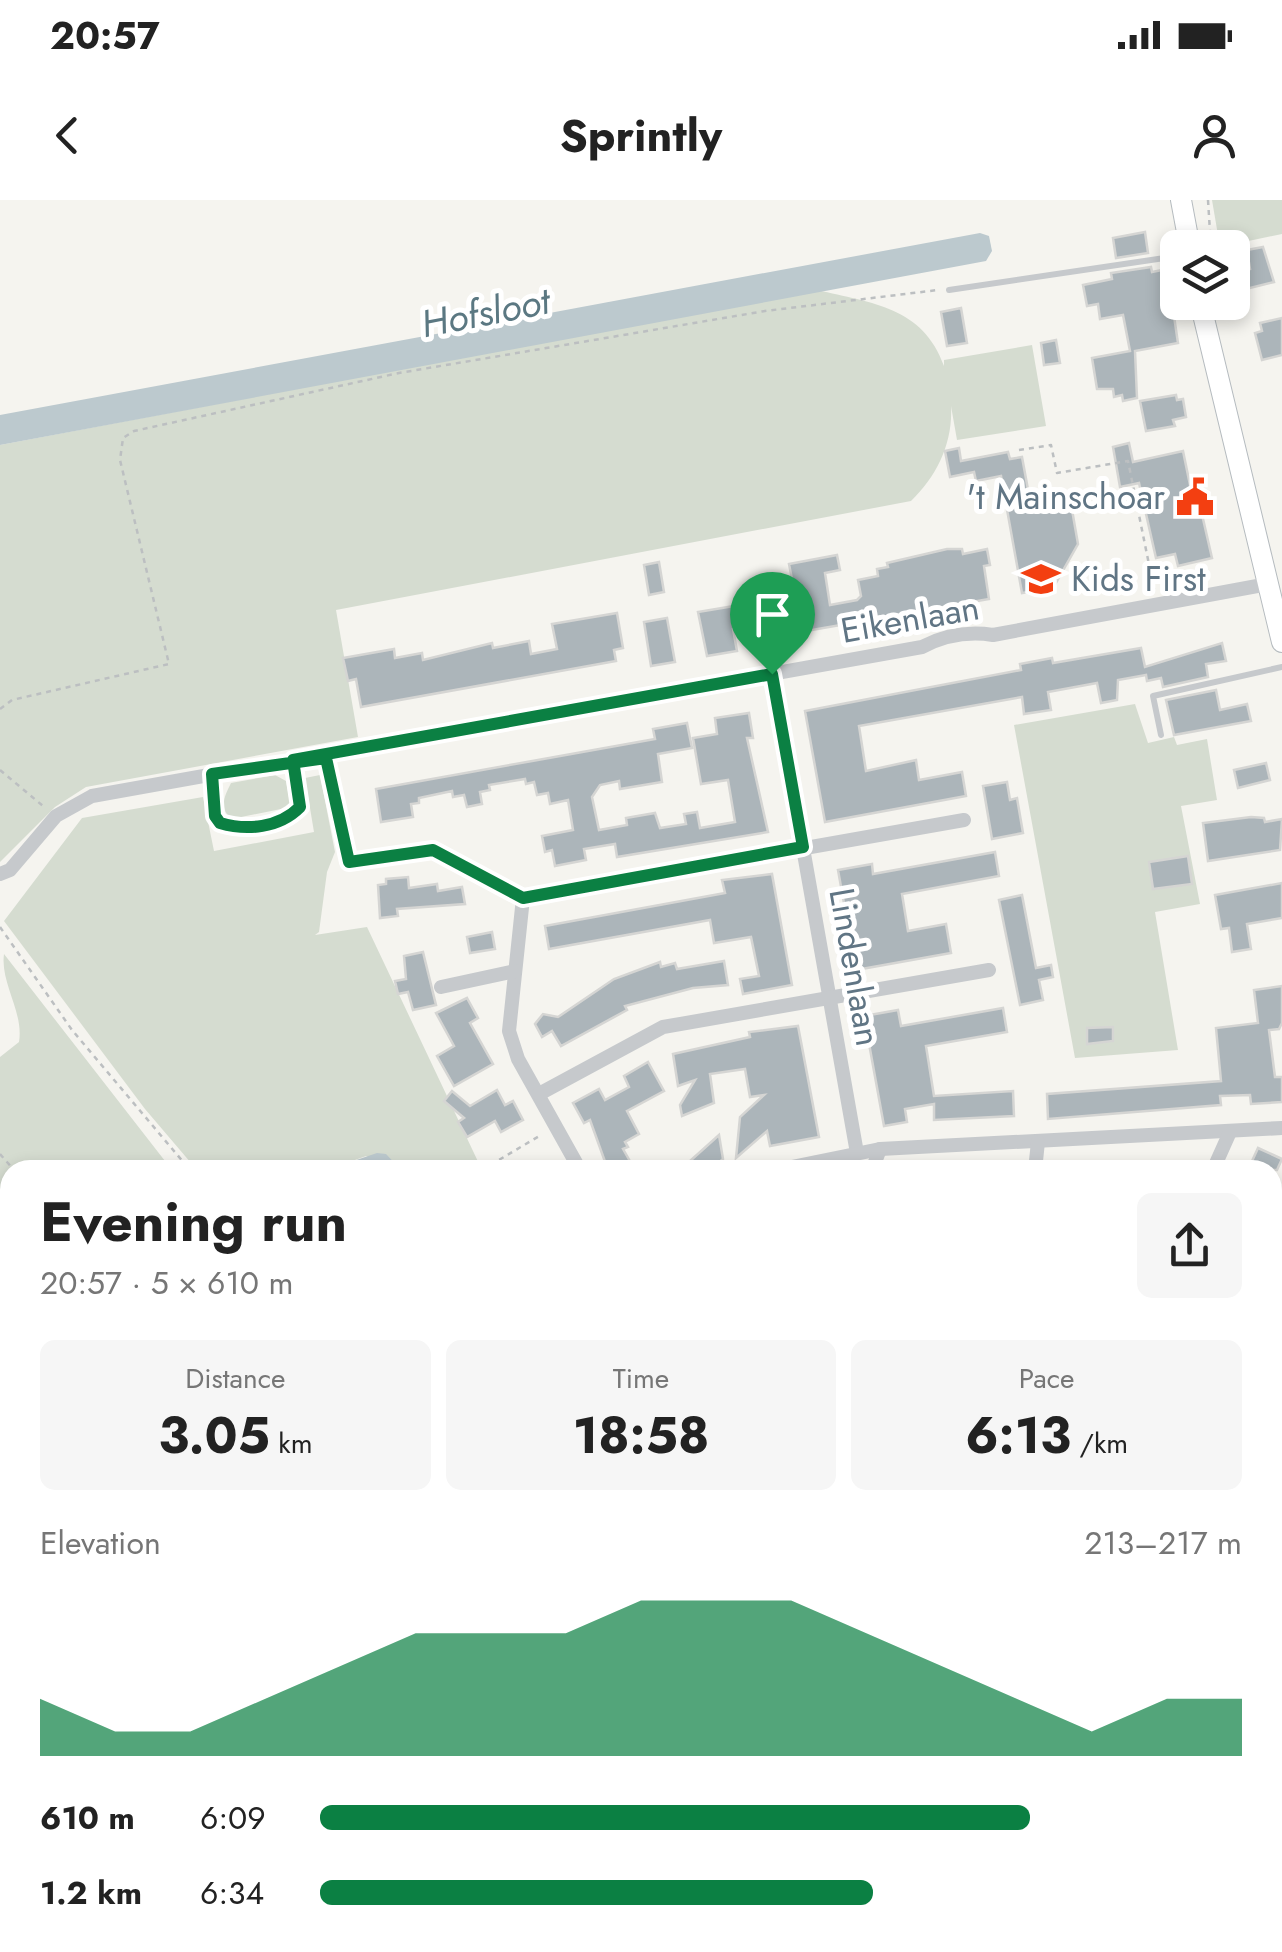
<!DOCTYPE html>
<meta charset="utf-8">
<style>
:root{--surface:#fff;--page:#f6f6f6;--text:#222;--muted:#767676;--accent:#0b8043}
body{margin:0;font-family:Jost,sans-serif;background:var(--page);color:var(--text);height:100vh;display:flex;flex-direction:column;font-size:38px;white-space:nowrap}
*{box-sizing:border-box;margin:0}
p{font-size:32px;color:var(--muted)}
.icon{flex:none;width:55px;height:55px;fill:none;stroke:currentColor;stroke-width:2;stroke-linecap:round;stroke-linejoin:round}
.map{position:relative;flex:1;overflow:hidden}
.details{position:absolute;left:0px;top:960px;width:1282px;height:792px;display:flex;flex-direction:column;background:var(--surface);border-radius:30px 30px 0 0;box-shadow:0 5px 15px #0003}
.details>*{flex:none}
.controls{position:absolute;left:1160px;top:30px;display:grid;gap:20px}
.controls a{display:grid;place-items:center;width:90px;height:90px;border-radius:15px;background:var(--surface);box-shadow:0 5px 15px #0003;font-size:50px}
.pin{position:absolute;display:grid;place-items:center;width:85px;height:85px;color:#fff;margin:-102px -42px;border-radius:50% 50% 50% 0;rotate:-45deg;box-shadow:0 0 10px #0007}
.pin .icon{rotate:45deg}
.round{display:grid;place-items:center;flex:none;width:105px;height:105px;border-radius:15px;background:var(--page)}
.overview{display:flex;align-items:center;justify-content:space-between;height:170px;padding:0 40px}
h1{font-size:55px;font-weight:700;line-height:75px}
.stats{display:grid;grid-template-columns:repeat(3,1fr);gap:15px;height:170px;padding:10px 40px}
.stats div{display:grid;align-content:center;border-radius:15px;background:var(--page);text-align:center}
.stats b{font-size:50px;font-weight:700}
.stats small{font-size:28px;font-weight:400}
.stats p{font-size:28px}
.chart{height:280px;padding:20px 40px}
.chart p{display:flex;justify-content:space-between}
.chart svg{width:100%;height:180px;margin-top:10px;fill:var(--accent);opacity:.7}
ul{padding:0 40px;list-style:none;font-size:32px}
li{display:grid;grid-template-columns:160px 120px 1fr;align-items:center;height:75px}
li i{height:25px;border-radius:12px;background:var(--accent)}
.status{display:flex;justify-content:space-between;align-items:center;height:70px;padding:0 50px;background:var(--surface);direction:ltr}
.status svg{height:28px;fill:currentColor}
header{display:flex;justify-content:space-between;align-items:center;height:130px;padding:0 40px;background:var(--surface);font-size:45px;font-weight:700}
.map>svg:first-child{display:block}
.green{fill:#d5dcd0}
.water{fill:#bcc9ce}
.building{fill:#acb5ba;stroke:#d5d5d3;stroke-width:2.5}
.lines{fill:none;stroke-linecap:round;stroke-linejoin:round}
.secondary-casing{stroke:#b5bbbf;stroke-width:22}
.path{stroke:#bcbfc1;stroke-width:2.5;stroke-dasharray:5 5;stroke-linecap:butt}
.lane{stroke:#c6c9cc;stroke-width:6}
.street{stroke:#c6c9cc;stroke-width:14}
.secondary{stroke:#fff;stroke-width:20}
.route-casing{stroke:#fff;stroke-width:20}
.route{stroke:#0b8043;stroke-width:12}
.labels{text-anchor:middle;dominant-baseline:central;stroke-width:10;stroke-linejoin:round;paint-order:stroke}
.poi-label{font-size:35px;fill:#607584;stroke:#fff;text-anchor:end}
.street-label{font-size:35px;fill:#607584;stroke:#fff}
.water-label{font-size:38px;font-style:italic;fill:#5b7882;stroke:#fff}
</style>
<div class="status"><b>20:57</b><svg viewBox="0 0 49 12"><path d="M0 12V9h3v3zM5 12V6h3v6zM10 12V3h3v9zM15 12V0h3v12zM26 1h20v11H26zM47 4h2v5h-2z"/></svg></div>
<header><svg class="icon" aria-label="back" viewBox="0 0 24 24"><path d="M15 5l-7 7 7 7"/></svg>Sprintly<svg class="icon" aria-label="person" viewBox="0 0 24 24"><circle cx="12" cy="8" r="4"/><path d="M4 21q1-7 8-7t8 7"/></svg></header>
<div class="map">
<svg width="1282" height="1752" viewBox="0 0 1282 1752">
<rect width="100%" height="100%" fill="#f5f4ef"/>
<g class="green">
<polygon points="1212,0 1282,0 1282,34 1220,47"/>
<path d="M817 90C872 103 923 107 944 166V160L1032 145 1046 226 957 240 951 206C953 243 937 276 911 301L336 410 358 537 86 587 55 607 0 662V245Z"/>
<polygon points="1135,504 1148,543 1174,537 1177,545 1207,539 1217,600 1181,606 1200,704 1155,712 1178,850 1075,858 1014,525"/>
<path d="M275 575 286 581 290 603 286 608 231 619C219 607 224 597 231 583Z"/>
<polygon points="320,575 335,652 327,672 319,732 315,735 367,727 482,970 401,970 366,956 330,969 312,966 304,970 197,970 145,909 4,721 82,618 203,597 214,651 314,632 305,578"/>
<path d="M4 754 172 970H10V1742H1272L1273 1637H1282V1752H0V857L19 842C24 812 0 783 4 754Z"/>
<polygon points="1282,1092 1282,1187 1273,1188 1273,1093"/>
<polygon points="1282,1438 1282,1519 1273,1519 1273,1439"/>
</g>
<g class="water">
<polygon points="980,33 989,36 992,51 986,61 0,245 0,215"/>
<polygon points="377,953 386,954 401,970 304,970 312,966 330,969"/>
<polygon points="0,1449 10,1451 10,1627 0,1627"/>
</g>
<g class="building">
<polygon points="1145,32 1148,53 1116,58 1113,38"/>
<polygon points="1263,47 1274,82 1242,90 1239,71 1250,69 1247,50"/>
<polygon points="1151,67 1152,72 1167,69 1178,143 1135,151 1137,198 1123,201 1122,195 1114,197 1113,189 1097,189 1092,158 1130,151 1123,115 1100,119 1098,104 1087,106 1083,85 1112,79 1111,73"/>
<polygon points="961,108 967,143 947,146 941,112"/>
<polygon points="1282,118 1282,155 1262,160 1255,133 1262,131 1260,123"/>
<polygon points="1056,140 1060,163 1044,165 1041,143"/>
<polygon points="1176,195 1177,200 1183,199 1186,217 1173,220 1175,226 1146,231 1140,201"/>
<polygon points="1129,243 1133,262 1183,251 1190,285 1195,284 1212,358 1178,366 1175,354 1156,358 1139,283 1120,287 1113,247"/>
<polygon points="959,248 961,261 1008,252 1010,259 1022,257 1029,295 1058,290 1071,304 1078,344 1053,388 1022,393 1001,276 976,281 974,272 950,277 945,251"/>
<polygon points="947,349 962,349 963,354 987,349 990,365 984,366 989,399 761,439 757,417 798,410 789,364 837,355 840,370 825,373 830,405 857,400 861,396 858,380 878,376 877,369 888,367 887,363"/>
<polygon points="659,362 664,392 649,395 644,365"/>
<polygon points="740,405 744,427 733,429 737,451 707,456 698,412"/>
<polygon points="617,413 623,448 614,450 616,461 361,507 356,479 348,481 343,458 394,449 395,458 422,453 423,460 492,443 493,448 529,441 531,454 557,449 552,424"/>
<polygon points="667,418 675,462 651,466 644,422"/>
<polygon points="1222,443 1226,461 1206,464 1208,477 1163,487 1161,478 1147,481 1146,475 1118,480 1117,500 1101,503 1097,483 1048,492 1051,510 1024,514 1022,497 859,526 866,571 916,560 919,580 962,572 966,596 825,622 805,511 1021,470 1020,464 1052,458 1053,463 1141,448 1145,467"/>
<polygon points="1216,490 1220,510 1247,504 1251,521 1174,535 1166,500"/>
<polygon points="749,513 753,538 747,538 768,632 617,657 615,644 584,649 586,660 555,666 552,650 545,652 542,636 573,630 568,600 550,604 548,593 537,595 534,582 526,584 525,579 489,585 490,590 480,592 482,604 467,607 464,595 453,597 452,591 419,598 419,603 411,604 413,617 381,622 376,589 655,539 653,529 687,523 692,548 658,554 662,582 620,589 619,581 600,585 592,597 599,630 627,625 626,618 655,613 660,628 686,624 684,614 697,612 700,628 735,622 728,580 701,584 693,538 717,534 715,518"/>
<polygon points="1266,563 1270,580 1238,588 1234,570"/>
<polygon points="1007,582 1010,600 1017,598 1023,633 992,639 983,586"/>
<polygon points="1251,617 1264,618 1265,622 1282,619 1280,650 1208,661 1203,623"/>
<polygon points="995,652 999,676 902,694 908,731 946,724 951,753 856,770 838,670 872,664 873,674"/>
<polygon points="1188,656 1192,684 1153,689 1149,662"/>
<polygon points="772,674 792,785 743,794 740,779 759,776 751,737 714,743 710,720 549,749 545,726 725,693 722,680"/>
<polygon points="408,677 409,688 437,684 438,691 462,687 465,704 397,709 398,716 380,718 378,685 386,684 386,679"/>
<polygon points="1282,683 1282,718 1247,724 1251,749 1232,752 1229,728 1221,729 1215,695"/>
<polygon points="1022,695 1036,768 1051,765 1053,777 1039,780 1043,800 1020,805 999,700"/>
<polygon points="492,732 495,749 470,753 467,737"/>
<polygon points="423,752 436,805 413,810 408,792 398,794 395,781 406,779 404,756"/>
<polygon points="724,761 728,785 693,788 625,806 627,810 561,846 552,831 542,837 535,824 543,814 558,817 614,779 660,762 661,767 675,763 677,769"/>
<polygon points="1282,786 1282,823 1279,829 1269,830 1275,877 1282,877 1282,902 1251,904 1250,895 1220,896 1221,905 1048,919 1047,894 1221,881 1216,828 1258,823 1254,790"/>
<polygon points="467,798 478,818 470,823 493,864 454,886 437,856 454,846 436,813"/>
<polygon points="1003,808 1007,832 926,846 934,896 1013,891 1014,916 934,920 934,904 905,909 907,922 884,926 864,816 898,810 901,826"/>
<polygon points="798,826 819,937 770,946 767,931 736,958 740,917 764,895 750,897 745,869 710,874 714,903 682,916 680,905 695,880 678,886 673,854 750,837 749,832"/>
<polygon points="1113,827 1113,841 1087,844 1087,828"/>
<polygon points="648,862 664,891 627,911 639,934 625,942 628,947 623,949 635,970 608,970 590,920 584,923 573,903 599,889 605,900 629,887 624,876"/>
<polygon points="497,890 505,905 513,901 523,920 501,932 495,921 467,937 458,922 464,918 444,901 452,891 470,906"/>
<polygon points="719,935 723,959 710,970 680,970"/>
<polygon points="1258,948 1282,959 1277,970 1248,970"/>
</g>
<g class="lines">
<g class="secondary-casing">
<g id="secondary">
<polyline points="1181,0 1190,48"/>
<polyline points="1200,102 1282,442"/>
</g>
</g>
<g class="path">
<polyline points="1208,0 1211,48"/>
<polyline points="1019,250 1051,245 1057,273 1128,261 1154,389"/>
<polyline points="0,509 12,500 169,464 120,260 123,238 134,231 399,173 765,111 938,90"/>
<polyline points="0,570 43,606"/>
<polyline points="0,727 72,830 190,970"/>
<polyline points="0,954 14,970"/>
<polyline points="482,970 541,935"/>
<polyline points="0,1025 10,1032"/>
<polyline points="0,1158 10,1156"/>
<polyline points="0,1424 10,1426"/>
<polyline points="667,1742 671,1752"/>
<polyline points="675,1742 678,1752"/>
</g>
<g class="lane">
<polyline points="949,90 1178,56"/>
<polyline points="1161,535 1153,496 1282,467"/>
<path d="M212 576 215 616 219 623C247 632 279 628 300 607L293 562"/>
</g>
<g class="street">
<polyline points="772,473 857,953"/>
<polyline points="327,558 349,662 433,650 523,698 509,831 518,859 580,970"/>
<path d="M0 674 10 670 56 616 92 596 922 447C945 435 967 431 993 435L1268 384"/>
<polyline points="523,698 964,620"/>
<polyline points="441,787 515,771"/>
<polyline points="539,894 663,827 989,770"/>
<polyline points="777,970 880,949 1282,928"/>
<polyline points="872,970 880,949"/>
<polyline points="1035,970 1038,942"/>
<polyline points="1213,970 1230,932"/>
<polyline points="1272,1619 1282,1618"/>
<polyline points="0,1643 10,1643"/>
</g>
<use href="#secondary" class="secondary"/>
</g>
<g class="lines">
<g class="route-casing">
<path id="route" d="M772 474 293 560 300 607C279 628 247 631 220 623L215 616 212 574 326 558 349 662 433 650 523 698 803 647 772 474"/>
</g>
<use href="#route" class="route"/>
</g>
<defs>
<g id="civic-bare" transform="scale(3)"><path d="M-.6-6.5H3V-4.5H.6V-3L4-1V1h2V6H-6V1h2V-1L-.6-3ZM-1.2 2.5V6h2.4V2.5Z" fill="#f33f11" stroke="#fff" stroke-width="2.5" paint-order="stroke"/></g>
<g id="school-bare" transform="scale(3)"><path d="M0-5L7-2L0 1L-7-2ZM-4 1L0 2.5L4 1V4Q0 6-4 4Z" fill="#f33f11" stroke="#fff" stroke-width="2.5" paint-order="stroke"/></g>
</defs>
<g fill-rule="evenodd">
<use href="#civic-bare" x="1195" y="297"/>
<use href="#school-bare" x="1041" y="379"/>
</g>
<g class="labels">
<g class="poi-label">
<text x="1165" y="297">'t Mainschoar</text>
<text x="1071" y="379" text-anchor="start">Kids First</text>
</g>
<g class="street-label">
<text transform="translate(910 419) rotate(-10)">Eikenlaan</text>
<text transform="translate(855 767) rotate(80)">Lindenlaan</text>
</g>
<g class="water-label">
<text transform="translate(485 112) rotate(-11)">Hofsloot</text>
</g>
</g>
</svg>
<div class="controls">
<a><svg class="icon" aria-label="layers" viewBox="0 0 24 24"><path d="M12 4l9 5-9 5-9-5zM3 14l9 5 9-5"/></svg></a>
</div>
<div class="pin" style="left:772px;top:474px;background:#1e9e55"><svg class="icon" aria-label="arrive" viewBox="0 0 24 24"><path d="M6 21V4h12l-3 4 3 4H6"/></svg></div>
<section class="details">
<div class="overview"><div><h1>Evening run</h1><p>20:57 · 5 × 610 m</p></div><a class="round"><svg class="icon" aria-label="share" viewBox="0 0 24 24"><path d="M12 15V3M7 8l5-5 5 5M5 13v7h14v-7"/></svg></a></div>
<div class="stats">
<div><p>Distance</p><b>3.05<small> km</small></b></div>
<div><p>Time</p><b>18:58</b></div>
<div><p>Pace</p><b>6:13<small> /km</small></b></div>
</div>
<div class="chart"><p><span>Elevation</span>213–217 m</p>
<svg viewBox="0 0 160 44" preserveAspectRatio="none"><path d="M0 44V30L10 38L20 38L30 30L40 22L50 14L60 14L70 14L80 6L90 6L100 6L110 14L120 22L130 30L140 38L150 30L160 30V44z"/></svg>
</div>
<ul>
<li><b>610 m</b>6:09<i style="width:77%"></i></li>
<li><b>1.2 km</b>6:34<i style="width:60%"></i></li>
</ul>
</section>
</div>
